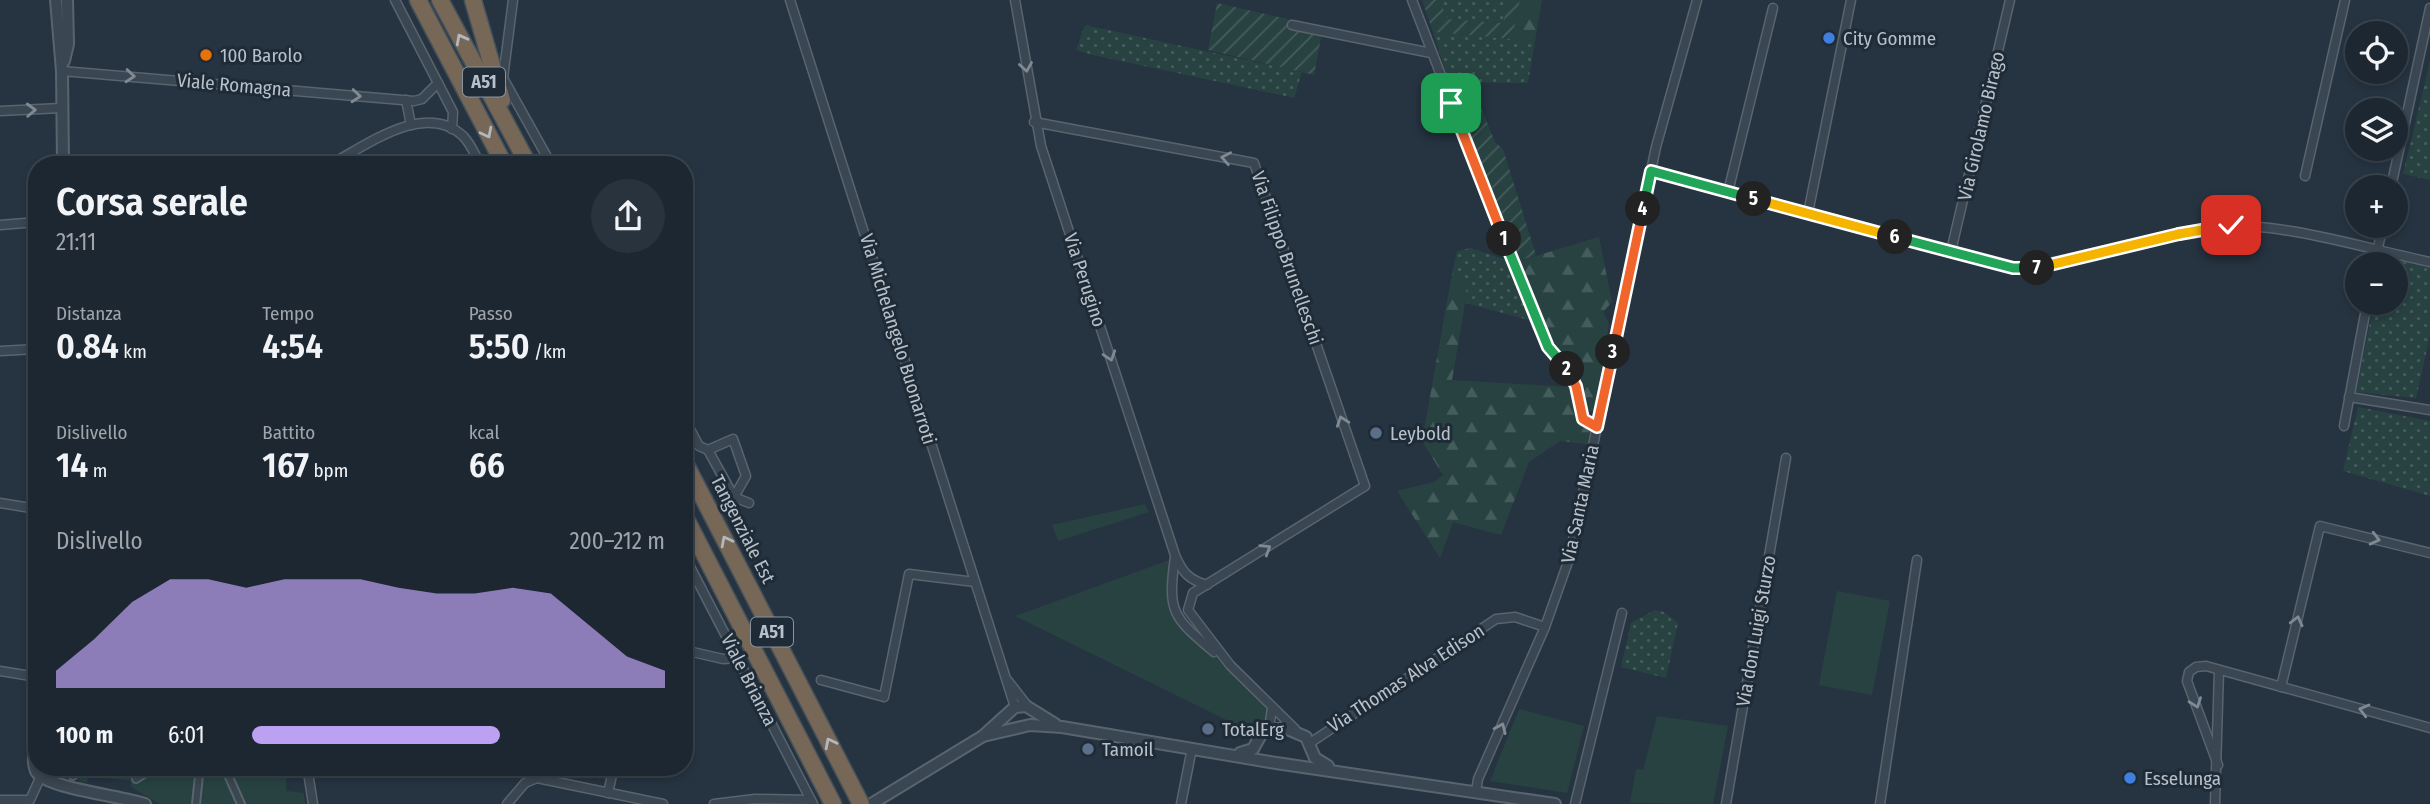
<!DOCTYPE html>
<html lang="it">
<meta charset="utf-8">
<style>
:root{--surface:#1c2731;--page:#29333d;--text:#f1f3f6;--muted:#a0a5ab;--line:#3a444d;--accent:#bca0f2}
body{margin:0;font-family:"Fira Sans Condensed",sans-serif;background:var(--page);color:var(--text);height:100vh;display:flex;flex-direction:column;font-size:26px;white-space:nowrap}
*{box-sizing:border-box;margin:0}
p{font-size:23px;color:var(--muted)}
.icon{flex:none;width:38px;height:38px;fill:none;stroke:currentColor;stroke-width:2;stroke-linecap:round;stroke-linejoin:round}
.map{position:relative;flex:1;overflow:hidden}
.side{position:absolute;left:28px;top:156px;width:665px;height:620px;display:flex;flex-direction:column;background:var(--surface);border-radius:28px;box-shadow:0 4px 10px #0003,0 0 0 2px var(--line)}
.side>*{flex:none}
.tools{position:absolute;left:2345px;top:21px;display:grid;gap:14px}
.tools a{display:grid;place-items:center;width:63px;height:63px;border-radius:50%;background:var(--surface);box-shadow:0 4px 10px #0003,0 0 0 2px var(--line);font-size:35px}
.pin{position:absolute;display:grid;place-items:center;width:60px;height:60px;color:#fff;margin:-30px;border-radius:14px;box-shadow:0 4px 10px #0006}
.km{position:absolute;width:35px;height:35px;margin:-18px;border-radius:50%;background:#222;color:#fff;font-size:19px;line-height:35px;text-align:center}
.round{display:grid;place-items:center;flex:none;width:74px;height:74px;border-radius:37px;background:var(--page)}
.overview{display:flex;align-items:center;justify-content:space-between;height:119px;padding:0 28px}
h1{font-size:38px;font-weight:600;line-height:52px}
.metrics{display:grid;grid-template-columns:repeat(3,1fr);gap:10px;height:119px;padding:7px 28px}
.metrics div{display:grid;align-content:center}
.metrics b{font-size:35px;font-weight:600}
.metrics small{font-size:19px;font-weight:400}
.metrics p{font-size:19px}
.chart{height:196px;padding:14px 28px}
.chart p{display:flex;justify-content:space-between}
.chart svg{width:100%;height:126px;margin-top:7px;fill:var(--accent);opacity:.7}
ul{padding:0 28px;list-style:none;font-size:23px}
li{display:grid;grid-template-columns:112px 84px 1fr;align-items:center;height:52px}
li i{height:18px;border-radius:9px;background:var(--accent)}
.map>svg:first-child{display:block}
.grass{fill:url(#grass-dots)}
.forest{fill:url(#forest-firs)}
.park{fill:#284242}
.garden{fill:url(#garden-furrows)}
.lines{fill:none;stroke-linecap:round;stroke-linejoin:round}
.pedestrian-casing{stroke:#58646e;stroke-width:10}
.minor-casing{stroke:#58646e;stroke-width:11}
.tertiary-casing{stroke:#58646e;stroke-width:14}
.motorway-casing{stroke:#45515b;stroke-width:19}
.pedestrian{stroke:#3a4651;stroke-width:6}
.minor{stroke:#3a4651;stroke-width:8}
.tertiary{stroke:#3a4651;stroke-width:10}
.motorway{stroke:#776757;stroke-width:16}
.oneway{stroke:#b1b8bf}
.oneway2{stroke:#7f8a94}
.split-1-casing{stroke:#fff;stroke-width:14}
.split-2-casing{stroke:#fff;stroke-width:14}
.split-3-casing{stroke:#fff;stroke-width:14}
.split-4-casing{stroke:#fff;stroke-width:14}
.split-5-casing{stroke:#fff;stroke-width:14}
.split-6-casing{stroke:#fff;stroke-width:14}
.split-7-casing{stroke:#fff;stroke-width:14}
.split-8-casing{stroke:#fff;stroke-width:14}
.split-9-casing{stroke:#fff;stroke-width:14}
.split-1{stroke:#f0652b;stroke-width:9}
.split-2{stroke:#22a559;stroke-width:9}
.split-3{stroke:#f0652b;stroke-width:9}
.split-4{stroke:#f0652b;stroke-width:9}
.split-5{stroke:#22a559;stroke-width:9}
.split-6{stroke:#f5b400;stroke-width:9}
.split-7{stroke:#22a559;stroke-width:9}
.split-8{stroke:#f5b400;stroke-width:9}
.split-9{stroke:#f5b400;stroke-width:9}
.shop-dot{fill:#3f7fe0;stroke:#1f2b36;stroke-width:2.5}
.food-dot{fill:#e8710a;stroke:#1f2b36;stroke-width:2.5}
.service-dot{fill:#5c6f8a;stroke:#1f2b36;stroke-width:2.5}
.labels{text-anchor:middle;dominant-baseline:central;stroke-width:6;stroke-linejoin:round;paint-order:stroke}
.shield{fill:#1f2b36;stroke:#89949e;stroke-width:2}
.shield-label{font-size:18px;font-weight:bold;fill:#b7c1cb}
.poi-label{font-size:19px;fill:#b7c1cb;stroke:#1f2b36;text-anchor:start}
.street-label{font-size:19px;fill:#b7c1cb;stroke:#1f2b36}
</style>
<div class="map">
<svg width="2430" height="804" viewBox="0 0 2430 804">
<defs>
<pattern id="grass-dots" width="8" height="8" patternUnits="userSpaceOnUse" patternTransform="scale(1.75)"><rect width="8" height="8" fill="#284242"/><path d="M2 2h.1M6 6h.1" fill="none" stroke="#455c5c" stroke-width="1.8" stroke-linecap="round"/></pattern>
<pattern id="forest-firs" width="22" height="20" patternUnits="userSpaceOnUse" patternTransform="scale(1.75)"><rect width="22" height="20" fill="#284242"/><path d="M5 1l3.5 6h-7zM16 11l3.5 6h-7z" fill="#455c5c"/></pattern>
<pattern id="garden-furrows" width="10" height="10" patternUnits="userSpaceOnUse" patternTransform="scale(1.75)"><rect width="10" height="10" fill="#284242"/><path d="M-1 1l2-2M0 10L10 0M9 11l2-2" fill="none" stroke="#455c5c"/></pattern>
</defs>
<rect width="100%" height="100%" fill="#263441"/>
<g class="grass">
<polygon points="1440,0 1509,0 1504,23 1447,19"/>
<polygon points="1085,25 1302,72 1294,98 1093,55 1076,50"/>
<polygon points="1433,32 1535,41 1528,83 1449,82"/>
<polygon points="2430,62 2430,180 2403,174"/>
<polygon points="1471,248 1509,261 1529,320 1465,303 1469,280 1452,274 1457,251"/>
<polygon points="2383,257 2430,268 2430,336 2416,398 2356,392 2374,303 2396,303 2396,264 2381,264"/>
<polygon points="2358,407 2430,421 2430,496 2343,471"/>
<polygon points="1655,610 1664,612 1678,623 1666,678 1621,667 1631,623"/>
</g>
<g class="forest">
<polygon points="1520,0 1542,0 1535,41 1512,39"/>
<polygon points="1599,237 1612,302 1603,312 1609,324 1595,411 1585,412 1575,373 1564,355 1548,339 1531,302 1519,261"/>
<polygon points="1452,274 1469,280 1452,380 1570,387 1577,419 1590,432 1587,444 1560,441 1529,462 1501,535 1453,522 1440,558 1397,491 1434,482 1443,475 1422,441"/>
</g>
<g class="park">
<polygon points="1145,504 1149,512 1058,541 1052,525"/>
<polygon points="1172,559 1175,613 1271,708 1257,735 1015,616"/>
<polygon points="1837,591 1890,601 1872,695 1819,685"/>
<polygon points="1519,709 1584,726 1567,793 1490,781"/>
<polygon points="1657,716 1728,726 1713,804 1630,803 1636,769 1643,770"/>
<polygon points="51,767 286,767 286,791 304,793 305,804 160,804 131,787 131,781 88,776 87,783 59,774"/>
</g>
<g class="garden">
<polygon points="1422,0 1440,0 1447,19 1503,23 1509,0 1520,0 1512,39 1433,32"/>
<polygon points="1217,3 1323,27 1314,75 1208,50"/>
<polygon points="1456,99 1478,100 1495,142 1503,149 1536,255 1519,261"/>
</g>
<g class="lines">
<g class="pedestrian-casing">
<g id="pedestrian">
<polyline points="224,766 241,804"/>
<polyline points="73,776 74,766"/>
<polyline points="136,779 157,766"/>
<polyline points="196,804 200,766"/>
</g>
</g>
<g class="minor-casing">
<g id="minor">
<polyline points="395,0 453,112 452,129"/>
<polyline points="513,0 503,78 551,164"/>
<polyline points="790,0 1015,707"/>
<path d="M1015 0 1041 146 1175 555C1182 572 1189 580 1207 585"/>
<polyline points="1412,0 1537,325 1548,347 1573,377 1583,419 1597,427"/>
<polyline points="1292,25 1431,53"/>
<polyline points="62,71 414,101 422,99 438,83"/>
<polyline points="406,100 411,125"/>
<polyline points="0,111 61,108"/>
<polyline points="1034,122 1254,163 1365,486 1193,593 1188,610 1230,665 1295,729"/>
<path d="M331 164C366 146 425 100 463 136 471 144 475 155 480 164"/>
<path d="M1651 171 2023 269 2213 226C2285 222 2359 247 2430 262"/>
<polyline points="2305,176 2345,0"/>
<polyline points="2391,187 2430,8"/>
<polyline points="1728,192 1773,8"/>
<polyline points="1808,213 1851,0"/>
<polyline points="0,225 37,222"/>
<polyline points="1951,251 2010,0"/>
<polyline points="2374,264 2383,226"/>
<polyline points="0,351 37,349"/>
<polyline points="2349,397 2430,410"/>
<polyline points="684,418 699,446 708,450 734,497 749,503"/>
<polyline points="2344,426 2367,303"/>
<polyline points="708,450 733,439 746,476 734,497"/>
<polyline points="0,503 37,509"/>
<polyline points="684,555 813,804"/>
<path d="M1175 557C1167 613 1173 617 1214 652"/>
<polyline points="684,650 723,659 738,658"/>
<polyline points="0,671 37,677"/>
<polyline points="821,680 884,697 909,574 975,582"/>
<polyline points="1008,681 1029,708"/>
<polyline points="2281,687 2320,526 2430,553"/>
<polyline points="1269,729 1272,708"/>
<polyline points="684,742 687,742"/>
<polyline points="1310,743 1496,619 1515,617 1545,627"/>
<polyline points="2218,765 2187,681 2189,672 2196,667 2206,666 2430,728"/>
<polyline points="307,766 313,804"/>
<polyline points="1476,792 1478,779 1545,627 1569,559 1656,147 1697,0"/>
<polyline points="608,793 614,766"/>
<polyline points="0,800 30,800 40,778"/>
<polyline points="507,804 525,783 537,778 663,804"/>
<polyline points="714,804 755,799 811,800"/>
<polyline points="1181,804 1192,748"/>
<polyline points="1575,804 1622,613"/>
<polyline points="1726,804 1786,458"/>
<polyline points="1880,804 1917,560"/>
<polyline points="2215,804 2219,670"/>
</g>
</g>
<g class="tertiary-casing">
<g id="tertiary">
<polyline points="56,0 62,71 63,164"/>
<polyline points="64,61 68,44 67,0"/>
<path d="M37 733C36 745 31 760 36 771 43 788 123 796 145 804"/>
<polyline points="983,736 1030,725 1062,727 1276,763 1555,804"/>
<polyline points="1240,753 1253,749 1263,731 1285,728 1306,737 1315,758 1328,766"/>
<polyline points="873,803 983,736 1015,707 1026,706 1055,724"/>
</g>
</g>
<g class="motorway-casing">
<g id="motorway">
<polyline points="418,0 504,164"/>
<polyline points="440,0 528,164"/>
<polyline points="473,0 502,100"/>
<polyline points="684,461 861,804"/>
<polyline points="684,515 833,804"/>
</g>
</g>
<use href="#pedestrian" class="pedestrian"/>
<use href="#minor" class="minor"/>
<use href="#tertiary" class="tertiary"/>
<use href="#motorway" class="motorway"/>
</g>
<defs><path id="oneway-chevron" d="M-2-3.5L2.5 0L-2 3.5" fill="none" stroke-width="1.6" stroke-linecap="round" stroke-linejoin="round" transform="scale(1.75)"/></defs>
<g class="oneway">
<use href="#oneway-chevron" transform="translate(461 39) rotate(-118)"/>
<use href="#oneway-chevron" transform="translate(487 133) rotate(63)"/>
<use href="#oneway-chevron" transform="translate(726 541) rotate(-117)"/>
<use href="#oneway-chevron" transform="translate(830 743) rotate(-117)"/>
</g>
<g class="oneway2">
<use href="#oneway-chevron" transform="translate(1026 67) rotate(81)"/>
<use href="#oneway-chevron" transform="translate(130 76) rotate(5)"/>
<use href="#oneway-chevron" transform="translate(356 96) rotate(5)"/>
<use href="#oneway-chevron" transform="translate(31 110) rotate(-2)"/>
<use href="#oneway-chevron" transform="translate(1226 158) rotate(-169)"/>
<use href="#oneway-chevron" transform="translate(1110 356) rotate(72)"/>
<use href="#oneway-chevron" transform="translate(1342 421) rotate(-109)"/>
<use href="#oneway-chevron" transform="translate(2375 539) rotate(14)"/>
<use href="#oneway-chevron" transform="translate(1266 549) rotate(-32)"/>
<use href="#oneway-chevron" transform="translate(2297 621) rotate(-76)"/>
<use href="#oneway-chevron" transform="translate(2196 703) rotate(70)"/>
<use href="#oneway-chevron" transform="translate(2364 710) rotate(-165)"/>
<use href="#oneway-chevron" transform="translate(1501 728) rotate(-66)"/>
</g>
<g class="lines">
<g class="split-1-casing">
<polyline id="split-1" points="1451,103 1504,239"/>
</g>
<g class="split-2-casing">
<polyline id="split-2" points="1504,239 1548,347 1567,369"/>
</g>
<g class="split-3-casing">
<polyline id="split-3" points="1567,369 1576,386 1583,419 1597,427 1613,352"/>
</g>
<g class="split-4-casing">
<polyline id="split-4" points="1613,352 1643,209"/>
</g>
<g class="split-5-casing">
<polyline id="split-5" points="1643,209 1651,171 1754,199"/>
</g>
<g class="split-6-casing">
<polyline id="split-6" points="1754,199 1895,237"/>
</g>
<g class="split-7-casing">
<polyline id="split-7" points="1895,237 2013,268 2037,268"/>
</g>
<g class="split-8-casing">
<polyline id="split-8" points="2037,268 2179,234"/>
</g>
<g class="split-9-casing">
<polyline id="split-9" points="2179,234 2231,225"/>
</g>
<use href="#split-1" class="split-1"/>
<use href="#split-2" class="split-2"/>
<use href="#split-3" class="split-3"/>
<use href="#split-4" class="split-4"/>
<use href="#split-5" class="split-5"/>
<use href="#split-6" class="split-6"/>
<use href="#split-7" class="split-7"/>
<use href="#split-8" class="split-8"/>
<use href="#split-9" class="split-9"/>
</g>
<g class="shop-dot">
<circle cx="1829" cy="38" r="7"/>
<circle cx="2130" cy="778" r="7"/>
</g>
<circle class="food-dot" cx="206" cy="55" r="7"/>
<g class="service-dot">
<circle cx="1376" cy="433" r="7"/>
<circle cx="1208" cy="729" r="7"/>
<circle cx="1088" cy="749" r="7"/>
</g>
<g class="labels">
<g class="shield">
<rect x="463" y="67.5" width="42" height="29" rx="5"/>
<rect x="751" y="617.5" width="42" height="29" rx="5"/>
</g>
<g class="shield-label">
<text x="484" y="82">A51</text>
<text x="772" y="632">A51</text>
</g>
<g class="poi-label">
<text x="1843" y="38">City Gomme</text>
<text x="220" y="55">100 Barolo</text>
<text x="1390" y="433">Leybold</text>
<text x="1222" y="729">TotalErg</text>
<text x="1102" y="749">Tamoil</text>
<text x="2144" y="778">Esselunga</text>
</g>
<g class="street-label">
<text transform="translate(234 85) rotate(5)">Viale Romagna</text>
<text transform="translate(1981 126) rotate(-77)">Via Girolamo Birago</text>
<text transform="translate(1287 258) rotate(71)">Via Filippo Brunelleschi</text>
<text transform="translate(1085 280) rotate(72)">Via Perugino</text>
<text transform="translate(898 339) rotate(73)">Via Michelangelo Buonarroti</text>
<text transform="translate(1580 504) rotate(-78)">Via Santa Maria</text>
<text transform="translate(743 529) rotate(63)">Tangenziale Est</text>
<text transform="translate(1756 631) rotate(-80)">Via don Luigi Sturzo</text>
<text transform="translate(1406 678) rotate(-33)">Via Thomas Alva Edison</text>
<text transform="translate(749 680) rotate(63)">Viale Brianza</text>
</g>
</g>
</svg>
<div class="tools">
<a><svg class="icon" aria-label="locate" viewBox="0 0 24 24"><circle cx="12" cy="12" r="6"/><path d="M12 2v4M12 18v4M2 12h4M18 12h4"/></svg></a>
<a><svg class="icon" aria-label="layers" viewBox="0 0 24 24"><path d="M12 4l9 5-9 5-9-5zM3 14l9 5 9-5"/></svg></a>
<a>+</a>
<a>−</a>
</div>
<div class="pin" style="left:1451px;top:103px;background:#1e9e55"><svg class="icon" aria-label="arrive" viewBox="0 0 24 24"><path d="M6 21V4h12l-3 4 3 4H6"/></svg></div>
<div class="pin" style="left:2231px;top:225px;background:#d93025"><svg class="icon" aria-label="check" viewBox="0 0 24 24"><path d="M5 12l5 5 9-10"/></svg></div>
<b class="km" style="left:1504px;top:239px">1</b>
<b class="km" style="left:1567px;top:369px">2</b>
<b class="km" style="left:1613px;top:352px">3</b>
<b class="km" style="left:1643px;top:209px">4</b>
<b class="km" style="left:1754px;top:199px">5</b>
<b class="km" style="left:1895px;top:237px">6</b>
<b class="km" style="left:2037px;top:268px">7</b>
<section class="side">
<div class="overview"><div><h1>Corsa serale</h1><p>21:11</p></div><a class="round"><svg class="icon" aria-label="share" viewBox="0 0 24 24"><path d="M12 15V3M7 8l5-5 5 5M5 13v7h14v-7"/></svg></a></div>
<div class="metrics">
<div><p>Distanza</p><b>0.84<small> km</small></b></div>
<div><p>Tempo</p><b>4:54</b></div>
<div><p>Passo</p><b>5:50<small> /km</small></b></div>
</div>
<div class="metrics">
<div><p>Dislivello</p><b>14<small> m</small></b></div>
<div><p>Battito</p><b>167<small> bpm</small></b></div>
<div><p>kcal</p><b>66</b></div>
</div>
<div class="chart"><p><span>Dislivello</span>200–212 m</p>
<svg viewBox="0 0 160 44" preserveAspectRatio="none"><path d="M0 44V38L10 27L20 14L30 6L40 6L50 9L60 6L70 6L80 6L90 9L100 11L110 11L120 9L130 11L140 22L150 33L160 38V44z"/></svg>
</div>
<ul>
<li><b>100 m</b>6:01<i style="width:60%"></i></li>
</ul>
</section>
</div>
